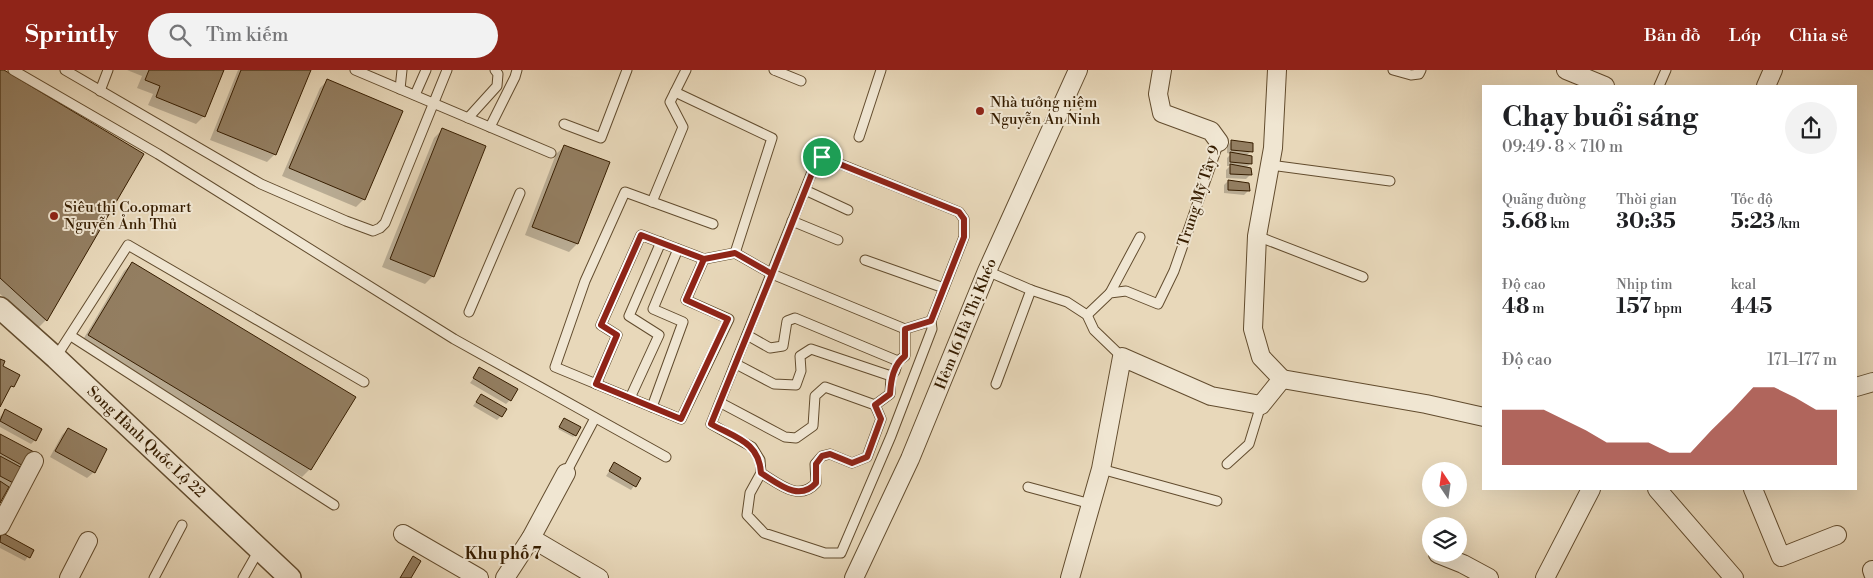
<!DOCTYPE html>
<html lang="vi">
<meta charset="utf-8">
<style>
:root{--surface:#fff;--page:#f2f2f2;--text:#202124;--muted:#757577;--accent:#8f2418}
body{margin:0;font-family:"Libre Bodoni",serif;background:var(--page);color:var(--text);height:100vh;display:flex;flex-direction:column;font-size:19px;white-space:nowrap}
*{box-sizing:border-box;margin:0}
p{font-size:16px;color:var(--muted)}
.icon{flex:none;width:28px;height:28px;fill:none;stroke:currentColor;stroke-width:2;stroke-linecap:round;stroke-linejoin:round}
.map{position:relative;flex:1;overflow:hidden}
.drawer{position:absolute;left:1482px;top:15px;width:375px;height:405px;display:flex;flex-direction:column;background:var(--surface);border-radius:0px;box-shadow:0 5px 20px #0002}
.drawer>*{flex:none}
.needle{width:32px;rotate:347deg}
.fabs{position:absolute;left:1422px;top:392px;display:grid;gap:10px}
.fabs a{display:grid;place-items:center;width:45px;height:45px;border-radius:50%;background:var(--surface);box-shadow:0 5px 20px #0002;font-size:25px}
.pin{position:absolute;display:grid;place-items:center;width:42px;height:42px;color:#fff;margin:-21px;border:2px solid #fff;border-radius:50%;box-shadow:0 1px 5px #0007}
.round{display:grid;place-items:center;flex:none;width:52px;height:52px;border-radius:26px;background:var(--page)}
.overview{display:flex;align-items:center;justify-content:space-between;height:85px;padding:0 20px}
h1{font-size:28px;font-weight:700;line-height:38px}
.figures{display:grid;grid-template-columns:repeat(3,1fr);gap:8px;height:85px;padding:5px 20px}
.figures div{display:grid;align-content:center}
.figures b{font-size:21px;font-weight:700}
.figures small{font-size:14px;font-weight:400}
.figures p{font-size:14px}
.chart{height:140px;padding:10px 20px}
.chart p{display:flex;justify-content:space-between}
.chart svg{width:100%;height:90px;margin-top:5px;fill:var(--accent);opacity:.7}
header{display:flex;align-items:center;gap:30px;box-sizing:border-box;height:70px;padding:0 25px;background:var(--accent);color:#fff}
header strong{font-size:24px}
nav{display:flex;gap:28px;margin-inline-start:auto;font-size:18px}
.search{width:350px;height:45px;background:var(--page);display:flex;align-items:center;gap:12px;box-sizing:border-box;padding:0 18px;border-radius:28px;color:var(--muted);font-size:19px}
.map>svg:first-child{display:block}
.shadow{fill:#0003}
.building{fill:#937e61;stroke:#361d00}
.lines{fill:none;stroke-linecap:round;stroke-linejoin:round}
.service-casing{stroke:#624c2e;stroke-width:11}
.minor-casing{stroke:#624c2e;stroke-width:20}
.tertiary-casing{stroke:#624c2e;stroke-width:24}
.service{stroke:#f0e6d2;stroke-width:9}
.minor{stroke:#f0e6d2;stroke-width:18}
.tertiary{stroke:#f0e6d2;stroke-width:21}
.route-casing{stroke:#fff;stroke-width:10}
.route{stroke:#8f2418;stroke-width:6}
.poi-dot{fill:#8f2418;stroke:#f0e6d2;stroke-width:2}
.labels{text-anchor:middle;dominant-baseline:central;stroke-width:4;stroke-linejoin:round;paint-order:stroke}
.poi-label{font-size:15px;fill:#361d00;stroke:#f0e6d2;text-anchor:start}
.street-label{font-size:15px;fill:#361d00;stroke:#f0e6d2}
.neighbourhood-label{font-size:16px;font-weight:bold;fill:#361d00;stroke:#f0e6d2}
</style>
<header>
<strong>Sprintly</strong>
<div class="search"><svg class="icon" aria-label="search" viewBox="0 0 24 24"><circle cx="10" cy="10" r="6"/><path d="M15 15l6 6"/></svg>Tìm kiếm</div>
<nav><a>Bản đồ</a><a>Lớp</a><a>Chia sẻ</a></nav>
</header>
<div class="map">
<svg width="1873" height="508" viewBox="0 0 1873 508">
<rect width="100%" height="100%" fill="#e8d8ba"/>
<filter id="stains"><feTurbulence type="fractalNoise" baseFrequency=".004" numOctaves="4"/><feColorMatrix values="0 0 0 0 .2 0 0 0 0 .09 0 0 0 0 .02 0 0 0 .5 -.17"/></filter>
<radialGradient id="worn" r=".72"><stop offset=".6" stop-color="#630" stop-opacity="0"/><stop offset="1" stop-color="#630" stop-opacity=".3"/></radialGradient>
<g class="shadow">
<polygon points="0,0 142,85 46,250 38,258 0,224"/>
<polygon points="127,0 223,0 204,46 196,54 148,35 153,24 137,18 142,6"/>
<polygon points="238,0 309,0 275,84 267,92 210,70"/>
<polygon points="328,10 364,129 356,137 282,106 320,18"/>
<polygon points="442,60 433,206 425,214 382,197 434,68"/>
<polygon points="1231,72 1251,81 1246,86 1251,93 1246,98 1250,105 1246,109 1226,108 1226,100 1230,96 1227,96 1227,88 1231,84 1227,83 1227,76"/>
<polygon points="565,76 608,93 577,174 569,182 525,165 556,84"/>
<polygon points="1228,111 1248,121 1244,125 1224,123 1224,115"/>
<polygon points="133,193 310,399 302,407 81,273 124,201"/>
<polygon points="480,299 510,330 506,334 470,313"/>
<polygon points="478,329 501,346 497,350 473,336"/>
<polygon points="5,341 35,370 31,374 0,357 0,347"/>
<polygon points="563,351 575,365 573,367 558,359"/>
<polygon points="68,359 94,402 87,408 50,387 62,365"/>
<polygon points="0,365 32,382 14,420 7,416 0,430"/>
<polygon points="614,394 640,408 631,420 606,406"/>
<polygon points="1,464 32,480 25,491 0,478"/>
</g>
<g class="building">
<polygon points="0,0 4,0 144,84 47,251 0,208"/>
<polygon points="149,0 224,0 205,47 156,27 160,16 145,10"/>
<polygon points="241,0 311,0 276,85 217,61"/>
<polygon points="327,9 403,41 365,130 289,98"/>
<polygon points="442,58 486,76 434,207 390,189"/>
<polygon points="1231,70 1253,73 1253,82 1231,80"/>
<polygon points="564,75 610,92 578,174 532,157"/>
<polygon points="1230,82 1252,86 1252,94 1230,92"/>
<polygon points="1230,94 1251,98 1252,105 1230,104"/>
<polygon points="1228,110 1249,113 1250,121 1228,120"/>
<polygon points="132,192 356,327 311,400 88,265"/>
<polygon points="0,289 5,291 3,296 20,305 14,317 11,316 0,337"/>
<polygon points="479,297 518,319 511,331 473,308"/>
<polygon points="481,324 507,339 502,347 476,332"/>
<polygon points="5,339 42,359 36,371 0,351"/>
<polygon points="564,348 581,357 576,366 559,357"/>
<polygon points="68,358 107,379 95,403 55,381"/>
<polygon points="0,364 34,382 27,398 0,383"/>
<polygon points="0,386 26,400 19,416 0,406"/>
<polygon points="614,392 641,408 636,417 609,401"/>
<polygon points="0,411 9,417 0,433"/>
<polygon points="1,462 34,480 30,488 0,472"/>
<polygon points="413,486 421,491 411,508 400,508"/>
</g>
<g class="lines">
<g class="service-casing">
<g id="service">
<polyline points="13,0 158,84 454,269 666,387"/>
<polyline points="65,0 261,114 346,151 373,161 380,158 385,153 447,0"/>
<polyline points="355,0 551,83"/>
<polyline points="774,0 801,11"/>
<polyline points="1393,0 1411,5 1419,4 1421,0"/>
<polyline points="1659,16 1666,0"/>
<polyline points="400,19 402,0"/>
<polyline points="100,21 108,0"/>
<polyline points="675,22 772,68 735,183"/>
<polyline points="415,25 426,0"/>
<polyline points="468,48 497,16 498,4 495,0"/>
<polyline points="564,54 601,68 627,0"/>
<polyline points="490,57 515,7 517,0"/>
<polyline points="859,67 881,0"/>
<polygon points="818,87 823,87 959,142 964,149 964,167 931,251 932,259 891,366 841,483 825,483 764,463 747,445 750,423 761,403 760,390 752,377 711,354"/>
<polyline points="1270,95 1390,111"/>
<polyline points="805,120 848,140"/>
<polyline points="652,132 683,57 670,32 686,0"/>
<polyline points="792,151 838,170"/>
<polyline points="1257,166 1363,207"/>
<polyline points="704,189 686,230 729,249 681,349 555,297 585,211 625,122 713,154"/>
<polyline points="865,190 944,218"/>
<polyline points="987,201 1031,220 1067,232 1087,245 1094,260 1122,287"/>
<polyline points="1110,223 1140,167"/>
<polyline points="469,242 520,123"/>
<polyline points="1087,245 1110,223 1126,221 1158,234 1174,201 1219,72"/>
<polyline points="747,265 770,278 783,276 787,251 795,248 898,291 905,286 905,259"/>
<polyline points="71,266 334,435"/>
<polyline points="56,287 128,175 364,312"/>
<polyline points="736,294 774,314 796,315 801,301 800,286 811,279 891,306"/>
<polyline points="596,314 617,265 601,255 641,165 704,189 735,183 772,204 905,259 931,251"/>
<polyline points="996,314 1031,220"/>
<polyline points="630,328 659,265 629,246 661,172"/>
<polyline points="721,333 785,367 796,368 813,356 815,326 825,317 875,335 890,324 891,306 895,301 898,291"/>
<polyline points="652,337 683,252 653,239 678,179"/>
<polyline points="1227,394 1249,374 1261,335"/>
<polyline points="1101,399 1217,431"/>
<polyline points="566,403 595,348"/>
<path d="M761 403C779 414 799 432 816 413L815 394 822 386 830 384 852 393 867 387 881 349 875 335"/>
<polyline points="1028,417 1091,434"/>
<polyline points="154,508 182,455"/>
<polyline points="243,508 259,480"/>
</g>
</g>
<g class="minor-casing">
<g id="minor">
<polyline points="1162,0 1158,24 1162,43 1211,61 1219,72"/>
<polyline points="1277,0 1273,78 1257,166 1253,259 1261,287 1282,309"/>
<polyline points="1566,0 1605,16"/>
<polyline points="1766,16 1773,0"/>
<polyline points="1282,309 1426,334 1484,347"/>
<polyline points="1856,317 1873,312"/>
<polyline points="1657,419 1734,508"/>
<polyline points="1753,419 1781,487 1837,465"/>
<polyline points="0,456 34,391"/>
<polyline points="403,464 479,508"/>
<polyline points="531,468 599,508"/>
<polyline points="1438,484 1463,494 1489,508"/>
<polyline points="1872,500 1873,503"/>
<polyline points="69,508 88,471"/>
<polyline points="505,508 531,468 566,403"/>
<polyline points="854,508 910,389 987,201 1078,0"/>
<polyline points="1070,508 1101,399 1122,287 1211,326 1261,335 1282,309"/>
<polyline points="1545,508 1591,419"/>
</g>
</g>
<g class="tertiary-casing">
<polyline id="tertiary" points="0,238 56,288 290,508"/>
</g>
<use href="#service" class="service"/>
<use href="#minor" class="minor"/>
<use href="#tertiary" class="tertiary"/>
</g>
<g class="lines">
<g class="route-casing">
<path id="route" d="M822 87 818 88 772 204 735 183 704 189 641 165 601 255 617 265 596 314 681 349 728 249 686 230 704 189 735 183 772 204 711 354C736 368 759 372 761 403 779 414 799 432 816 413V394L822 386 830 384 852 393 867 387 881 349 875 335 890 324C891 310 893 295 905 286V259L931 251 964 167V149L959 142 822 87"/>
</g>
<use href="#route" class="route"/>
</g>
<g class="poi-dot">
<circle cx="980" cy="41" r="5"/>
<circle cx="54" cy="146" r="5"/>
</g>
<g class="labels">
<g class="poi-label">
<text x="990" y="32">Nhà tưởng niệm<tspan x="990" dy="17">Nguyễn An Ninh</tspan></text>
<text x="64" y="137">Siêu thị Co.opmart<tspan x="64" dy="17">Nguyễn Ảnh Thủ</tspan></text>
</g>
<g class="street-label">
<text transform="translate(1199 126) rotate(-72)">Trung Mỹ Tây 9</text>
<text transform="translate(966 254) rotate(-68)">Hẻm 16 Hà Thị Khéo</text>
<text transform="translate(146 372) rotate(43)">Song Hành Quốc Lộ 22</text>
</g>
<g class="neighbourhood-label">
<text x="503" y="484">Khu phố 7</text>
</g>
</g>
<rect width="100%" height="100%" filter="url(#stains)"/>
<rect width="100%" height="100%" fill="url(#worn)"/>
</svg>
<div class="fabs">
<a><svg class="needle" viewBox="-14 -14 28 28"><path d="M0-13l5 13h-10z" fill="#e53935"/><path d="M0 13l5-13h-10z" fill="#757577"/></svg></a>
<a><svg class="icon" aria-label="layers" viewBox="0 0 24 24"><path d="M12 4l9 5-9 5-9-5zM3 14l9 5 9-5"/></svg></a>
</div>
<div class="pin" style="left:822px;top:87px;background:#1e9e55"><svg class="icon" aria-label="arrive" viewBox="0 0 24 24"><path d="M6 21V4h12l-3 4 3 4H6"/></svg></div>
<section class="drawer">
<div class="overview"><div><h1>Chạy buổi sáng</h1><p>09:49 · 8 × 710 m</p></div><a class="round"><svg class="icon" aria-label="share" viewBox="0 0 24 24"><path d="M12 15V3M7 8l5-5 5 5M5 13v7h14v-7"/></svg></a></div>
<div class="figures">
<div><p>Quãng đường</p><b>5.68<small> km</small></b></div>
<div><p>Thời gian</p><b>30:35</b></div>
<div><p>Tốc độ</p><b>5:23<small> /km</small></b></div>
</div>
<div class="figures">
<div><p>Độ cao</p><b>48<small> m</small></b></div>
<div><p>Nhịp tim</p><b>157<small> bpm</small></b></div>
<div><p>kcal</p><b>445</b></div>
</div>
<div class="chart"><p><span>Độ cao</span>171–177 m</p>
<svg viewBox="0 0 160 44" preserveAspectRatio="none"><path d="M0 44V17L10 17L20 17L30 22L40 27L50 33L60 33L70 33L80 38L90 38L100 27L110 17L120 6L130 6L140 11L150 17L160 17V44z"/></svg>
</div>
</section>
</div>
